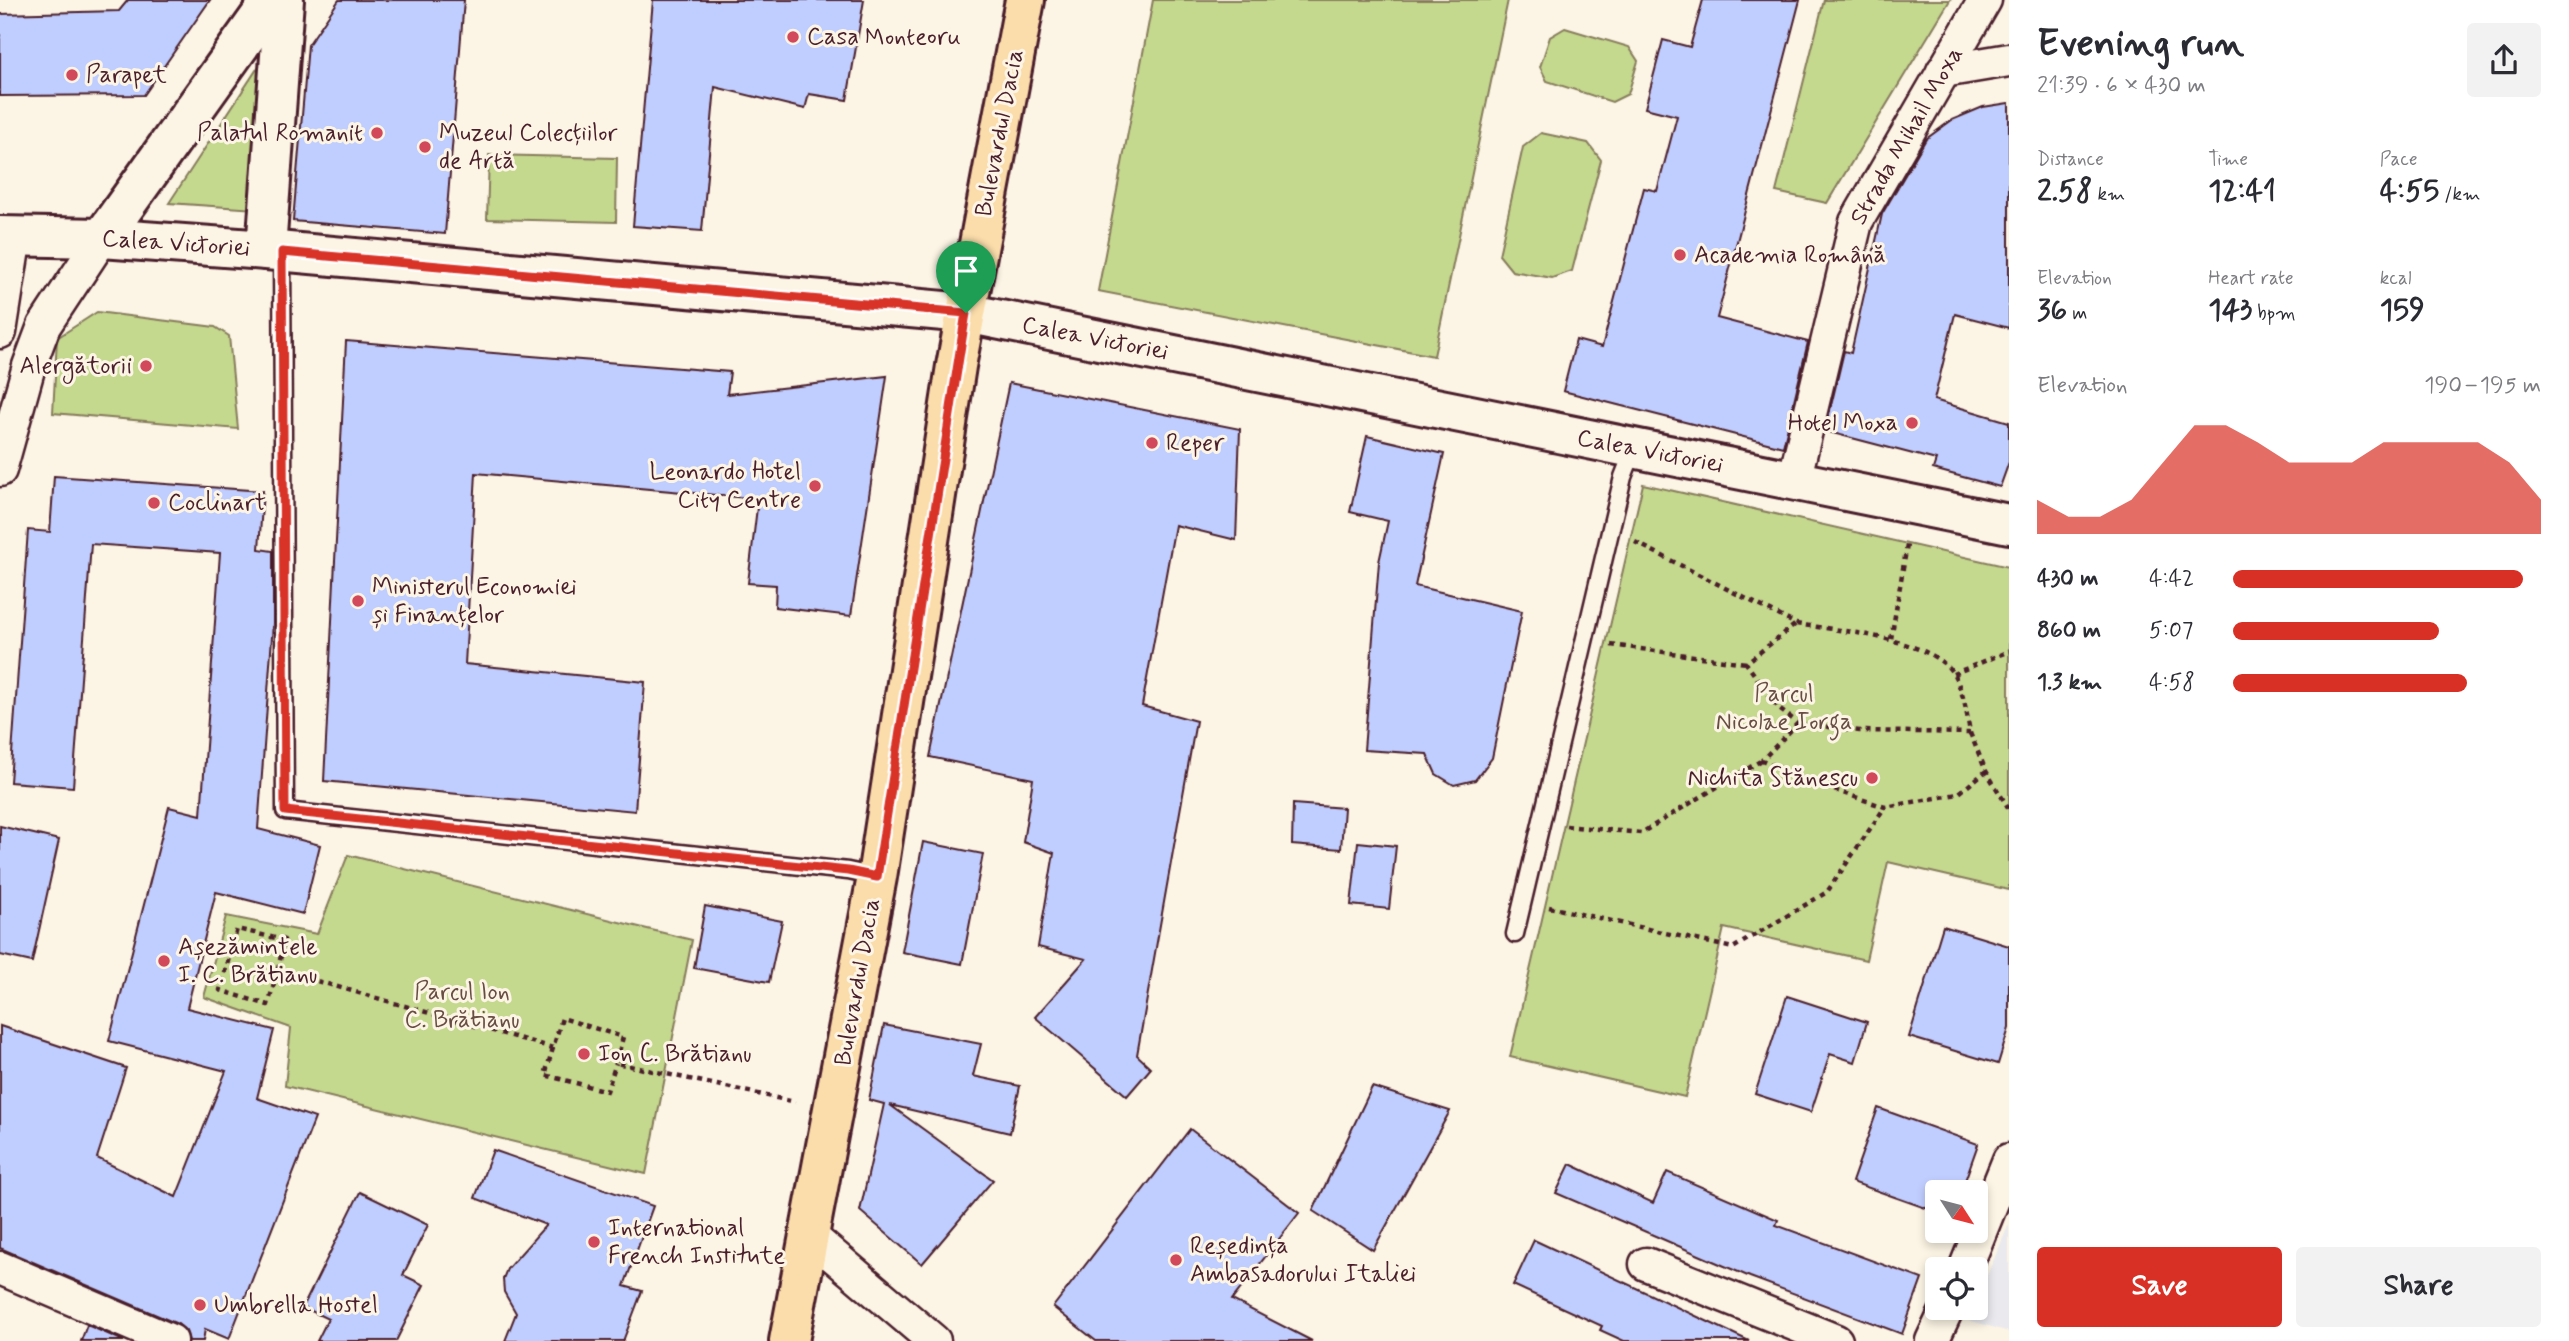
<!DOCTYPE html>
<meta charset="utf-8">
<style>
:root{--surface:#fff;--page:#f2f2f3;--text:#2b2b33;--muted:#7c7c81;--accent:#d93025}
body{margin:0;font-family:Mynerve,sans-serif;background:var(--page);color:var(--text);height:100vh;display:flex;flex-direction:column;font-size:26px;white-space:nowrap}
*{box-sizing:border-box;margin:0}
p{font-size:23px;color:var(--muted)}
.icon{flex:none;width:38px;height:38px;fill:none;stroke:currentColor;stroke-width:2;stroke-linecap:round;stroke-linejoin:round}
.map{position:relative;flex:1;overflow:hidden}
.drawer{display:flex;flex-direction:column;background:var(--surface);width:560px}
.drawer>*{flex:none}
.needle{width:46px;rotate:126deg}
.tools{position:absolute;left:1925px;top:1180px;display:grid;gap:14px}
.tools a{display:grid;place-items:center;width:63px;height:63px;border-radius:7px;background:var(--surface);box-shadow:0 4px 10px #0003;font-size:35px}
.pin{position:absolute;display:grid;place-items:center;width:60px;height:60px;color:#fff;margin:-72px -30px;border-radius:50% 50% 50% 0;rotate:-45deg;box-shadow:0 0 7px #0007}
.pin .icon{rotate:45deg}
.round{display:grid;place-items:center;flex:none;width:74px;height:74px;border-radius:7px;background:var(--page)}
.summary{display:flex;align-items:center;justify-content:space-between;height:119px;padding:0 28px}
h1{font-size:38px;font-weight:800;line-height:52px}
.stats{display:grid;grid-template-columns:repeat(3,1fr);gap:10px;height:119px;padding:7px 28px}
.stats div{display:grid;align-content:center}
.stats b{font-size:30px;font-weight:800}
.stats small{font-size:19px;font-weight:400}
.stats p{font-size:19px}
.chart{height:196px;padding:14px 28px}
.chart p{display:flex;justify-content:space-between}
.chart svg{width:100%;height:126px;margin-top:7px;fill:var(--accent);opacity:.7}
.action{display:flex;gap:14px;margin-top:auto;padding:14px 28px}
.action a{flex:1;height:80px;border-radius:7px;background:var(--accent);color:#fff;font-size:28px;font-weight:800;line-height:80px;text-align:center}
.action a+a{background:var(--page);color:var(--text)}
ul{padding:0 28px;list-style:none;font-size:23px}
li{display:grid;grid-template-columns:112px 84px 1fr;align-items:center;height:52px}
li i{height:18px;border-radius:9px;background:var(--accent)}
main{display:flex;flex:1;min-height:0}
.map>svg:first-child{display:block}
.built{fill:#eae9ed}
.green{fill:#c4d88e;stroke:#877c5c;stroke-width:2}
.building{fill:#c0ceff;stroke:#4a1f2b;stroke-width:2}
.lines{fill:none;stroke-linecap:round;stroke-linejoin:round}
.lane-casing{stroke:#4a1f2b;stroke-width:21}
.street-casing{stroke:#4a1f2b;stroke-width:37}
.secondary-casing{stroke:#4a1f2b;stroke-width:44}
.primary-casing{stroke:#4a1f2b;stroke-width:44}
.path{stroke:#4a1f2b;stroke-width:4.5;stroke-dasharray:5 5;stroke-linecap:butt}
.lane{stroke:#fcf5e5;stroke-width:16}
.street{stroke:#fcf5e5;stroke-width:32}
.secondary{stroke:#fcf5e5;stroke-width:38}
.primary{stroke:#fbddab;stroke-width:38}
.route-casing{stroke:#fff;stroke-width:14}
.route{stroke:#d93025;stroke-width:9}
.poi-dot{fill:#d1495b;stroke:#fcf5e5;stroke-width:2.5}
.labels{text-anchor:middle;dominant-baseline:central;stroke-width:6;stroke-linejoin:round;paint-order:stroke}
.poi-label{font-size:24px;fill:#4a1f2b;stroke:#fcf5e5;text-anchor:start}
.street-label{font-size:24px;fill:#4a1f2b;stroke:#fcf5e5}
.park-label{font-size:24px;fill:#684d44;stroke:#fcf5e5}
</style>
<main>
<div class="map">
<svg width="2009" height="1341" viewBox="0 0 2009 1341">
<rect width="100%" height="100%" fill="#fcf5e5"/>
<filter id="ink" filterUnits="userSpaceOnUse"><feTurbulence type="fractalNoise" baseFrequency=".0143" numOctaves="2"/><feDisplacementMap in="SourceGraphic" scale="14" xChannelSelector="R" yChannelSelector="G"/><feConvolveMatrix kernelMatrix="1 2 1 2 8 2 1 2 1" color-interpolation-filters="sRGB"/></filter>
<g filter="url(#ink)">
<polygon class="built" points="2009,1224 2009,1332 1968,1320"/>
<g class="green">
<polygon points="1153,0 1508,0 1434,356 1098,291"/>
<polygon points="1824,0 1950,0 1827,203 1776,192"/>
<polygon points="1565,28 1629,47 1638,61 1628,94 1612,102 1547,81 1540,67 1550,37"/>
<polygon points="270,49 256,209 169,203"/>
<polygon points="1541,133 1588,143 1601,160 1572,271 1552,278 1512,271 1499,255 1523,147"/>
<polygon points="489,155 617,158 616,222 487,219"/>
<polygon points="97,312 215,327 229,336 238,429 53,413 57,338"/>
<polygon points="1643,484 2009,567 2009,890 1888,862 1866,960 1724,928 1685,1097 1510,1057"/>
<polygon points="348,855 692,940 646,1174 285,1086 291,1028 204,997 226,916 317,934"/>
</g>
<g class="building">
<polygon points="128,0 210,0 144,95 0,96 0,14 119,11"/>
<polygon points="339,0 464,0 445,234 293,221 308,45"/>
<polygon points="653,0 864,0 847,100 809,94 805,109 715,87 702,231 633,226"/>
<polygon points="1703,0 1800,0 1717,318 1808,342 1783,447 1563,391 1576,340 1602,347 1644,188 1657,191 1677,116 1645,108 1663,40 1690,47"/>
<polygon points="2009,103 2009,328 1955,314 1934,400 2009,422 2009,462 2000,487 1933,469 1936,460 1825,431 1844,351 1851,353 1882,214 1926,139 1952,120 1983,107"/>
<polygon points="346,341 730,372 727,394 887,376 851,616 775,607 776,585 748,583 758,499 476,473 465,664 645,682 635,811 324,781"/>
<polygon points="1009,383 1240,429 1236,540 1175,525 1142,706 1196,721 1137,1055 1151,1068 1127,1096 1035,1017 1086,959 1038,947 1054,853 1023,842 1033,779 930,757"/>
<polygon points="1367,436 1444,454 1415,586 1522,611 1492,758 1475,780 1454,785 1436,774 1427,754 1364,750 1379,562 1388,521 1350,512"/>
<polygon points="54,476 263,491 259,549 273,551 273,623 258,829 320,845 303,914 216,892 187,1008 274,1030 257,1098 315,1118 229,1339 205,1329 203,1341 189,1341 186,1331 178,1324 0,1248 0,1026 126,1068 97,1158 176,1197 226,1071 109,1041 169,807 201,815 220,553 91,544 73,787 10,782 28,530 50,532"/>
<polygon points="1293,804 1344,808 1341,849 1292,845"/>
<polygon points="0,826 59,840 32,962 0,955"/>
<polygon points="923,842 983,854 962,964 902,952"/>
<polygon points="1358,842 1396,846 1389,909 1351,905"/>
<polygon points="705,906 782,921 769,982 694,968"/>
<polygon points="1943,926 2009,946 2009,1028 1998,1064 1909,1037"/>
<polygon points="1787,996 1867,1022 1855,1062 1830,1054 1811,1112 1755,1094"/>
<polygon points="884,1025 981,1044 973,1076 1020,1086 1010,1133 890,1105 993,1180 922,1264 860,1211 884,1104 869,1100"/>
<polygon points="1372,1087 1450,1111 1373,1250 1313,1211"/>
<polygon points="1878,1108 1978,1144 1961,1192 1937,1192 1937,1212 1852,1182"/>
<polygon points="1190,1129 1299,1213 1232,1300 1312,1341 1096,1341 1053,1307"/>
<polygon points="493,1150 653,1206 624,1286 642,1291 623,1341 505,1341 516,1313 504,1292 503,1279 507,1269 546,1225 475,1198"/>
<polygon points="1570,1164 1653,1203 1667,1172 1778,1220 1776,1225 1922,1279 1902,1334 1750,1277 1556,1193"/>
<polygon points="360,1192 428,1225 403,1275 424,1285 396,1341 317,1341 328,1319 303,1307"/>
<polygon points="1534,1240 1749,1341 1624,1341 1600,1330 1602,1326 1513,1285"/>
<polygon points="87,1325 124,1341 81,1341"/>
</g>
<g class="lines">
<g class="lane-casing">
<g id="lane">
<polyline points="282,252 285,811 848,871 877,877"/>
<polyline points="1515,934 1623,477 1634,449"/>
</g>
</g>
<g class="street-casing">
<g id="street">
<polyline points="1943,71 2009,60"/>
<polyline points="0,332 15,236"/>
<polyline points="0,470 29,366 44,326 102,238"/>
<polyline points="1794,481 1856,222 1985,0"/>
<polyline points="809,1235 934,1341"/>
<polyline points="1646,1264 1836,1341"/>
<polyline points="0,1268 171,1341"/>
<polyline points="1965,1269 2009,1160"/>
<polyline points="1932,1341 1948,1307"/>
</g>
</g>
<g class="secondary-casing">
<g id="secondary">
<polyline points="0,236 102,238 266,250 966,313 2009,524"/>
<polyline points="102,238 272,0"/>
<polyline points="266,250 284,0"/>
</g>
</g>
<g class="primary-casing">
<polyline id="primary" points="789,1341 877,877 956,366 1025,0"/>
</g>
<g class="path">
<polyline points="1635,542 1796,624"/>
<path d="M1796 624C1835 630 1933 638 1954 675 1964 693 1967 714 1970 733L1860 731 1798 723 1779 709 1746 663Z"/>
<polyline points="1891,639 1907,545"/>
<polyline points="1611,645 1746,663"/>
<polyline points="1953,674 2009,651"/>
<polyline points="1798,723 1762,760 1813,783 1885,807 1958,794 1986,771"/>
<polyline points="1970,733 1986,771 2009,809"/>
<polyline points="1566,826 1641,833 1762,760"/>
<polyline points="1549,907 1733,948 1827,892 1885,807"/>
<polyline points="278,970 284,940 237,929 220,990 268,1005 278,970 553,1048 562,1018 623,1037 616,1063 795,1102"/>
<polyline points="553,1048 545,1075 607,1091 616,1063"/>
</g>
<use href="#lane" class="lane"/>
<use href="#street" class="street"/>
<use href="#secondary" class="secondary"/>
<use href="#primary" class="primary"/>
</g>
</g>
<g class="lines" filter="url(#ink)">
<g class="route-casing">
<polygon id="route" points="282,252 966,313 877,877 848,871 285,811"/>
</g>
<use href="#route" class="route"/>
</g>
<g class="poi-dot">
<circle cx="793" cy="37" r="7"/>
<circle cx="72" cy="75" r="7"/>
<circle cx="377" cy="133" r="7"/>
<circle cx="425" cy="147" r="7"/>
<circle cx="1680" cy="255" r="7"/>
<circle cx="146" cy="366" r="7"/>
<circle cx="1912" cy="423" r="7"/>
<circle cx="1152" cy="443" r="7"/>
<circle cx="815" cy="486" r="7"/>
<circle cx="154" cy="503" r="7"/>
<circle cx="358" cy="601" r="7"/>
<circle cx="1872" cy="778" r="7"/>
<circle cx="164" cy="961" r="7"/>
<circle cx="584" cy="1054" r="7"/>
<circle cx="594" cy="1242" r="7"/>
<circle cx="1176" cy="1260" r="7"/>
<circle cx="200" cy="1305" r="7"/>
</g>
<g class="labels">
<g class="poi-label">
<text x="807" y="37">Casa Monteoru</text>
<text x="86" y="75">Parapet</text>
<text x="363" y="133" text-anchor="end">Palatul Romanit</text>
<text x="439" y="133">Muzeul Colecțiilor<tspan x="439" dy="28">de Artă</tspan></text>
<text x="1694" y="255">Academia Română</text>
<text x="132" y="366" text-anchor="end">Alergătorii</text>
<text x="1898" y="423" text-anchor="end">Hotel Moxa</text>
<text x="1166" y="443">Reper</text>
<text x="801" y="472" text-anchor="end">Leonardo Hotel<tspan x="801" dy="28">City Centre</tspan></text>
<text x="168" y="503">Coclinart</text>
<text x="372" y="587">Ministerul Economiei<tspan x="372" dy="28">și Finanțelor</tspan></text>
<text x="1858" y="778" text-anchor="end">Nichita Stănescu</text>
<text x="178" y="947">Așezămintele<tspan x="178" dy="28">I. C. Brătianu</tspan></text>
<text x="598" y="1054">Ion C. Brătianu</text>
<text x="608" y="1228">International<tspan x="608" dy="28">French Institute</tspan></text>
<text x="1190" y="1246">Reședința<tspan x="1190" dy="28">Ambasadorului Italiei</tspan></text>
<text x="214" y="1305">Umbrella Hostel</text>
</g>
<g class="street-label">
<text transform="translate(1000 133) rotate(-79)">Bulevardul Dacia</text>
<text transform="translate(1907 136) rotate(-60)">Strada Mihail Moxa</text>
<text transform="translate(176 244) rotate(4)">Calea Victoriei</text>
<text transform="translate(1095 339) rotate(11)">Calea Victoriei</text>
<text transform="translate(1650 452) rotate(11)">Calea Victoriei</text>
<text transform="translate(858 982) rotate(-80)">Bulevardul Dacia</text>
</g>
<g class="park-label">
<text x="1784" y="694">Parcul<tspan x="1784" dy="28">Nicolae Iorga</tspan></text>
<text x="462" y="992">Parcul Ion<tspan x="462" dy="28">C. Brătianu</tspan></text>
</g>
</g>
</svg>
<div class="tools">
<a><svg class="needle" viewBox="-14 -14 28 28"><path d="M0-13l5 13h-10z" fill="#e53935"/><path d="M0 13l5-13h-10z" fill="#7c7c81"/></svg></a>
<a><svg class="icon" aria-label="locate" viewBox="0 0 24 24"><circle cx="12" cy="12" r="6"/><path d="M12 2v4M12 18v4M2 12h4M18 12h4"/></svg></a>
</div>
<div class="pin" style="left:966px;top:313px;background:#1e9e55"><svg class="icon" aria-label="arrive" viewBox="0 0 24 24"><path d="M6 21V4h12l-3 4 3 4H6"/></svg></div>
</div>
<section class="drawer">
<div class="summary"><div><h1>Evening run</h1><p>21:39 · 6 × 430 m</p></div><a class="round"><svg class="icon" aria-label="share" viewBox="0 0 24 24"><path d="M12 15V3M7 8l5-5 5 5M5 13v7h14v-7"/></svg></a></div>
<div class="stats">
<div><p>Distance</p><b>2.58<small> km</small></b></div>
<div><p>Time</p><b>12:41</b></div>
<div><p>Pace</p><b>4:55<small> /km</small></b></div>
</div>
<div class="stats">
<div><p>Elevation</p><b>36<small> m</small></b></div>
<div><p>Heart rate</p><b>143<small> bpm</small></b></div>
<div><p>kcal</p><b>159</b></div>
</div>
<div class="chart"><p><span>Elevation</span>190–195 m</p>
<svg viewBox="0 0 160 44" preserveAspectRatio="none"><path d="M0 44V32L10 38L20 38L30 32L40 19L50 6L60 6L70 12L80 19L90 19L100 19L110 12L120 12L130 12L140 12L150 19L160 32V44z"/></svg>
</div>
<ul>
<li><b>430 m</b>4:42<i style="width:94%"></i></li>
<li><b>860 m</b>5:07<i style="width:67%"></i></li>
<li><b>1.3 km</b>4:58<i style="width:76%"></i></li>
</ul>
<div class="action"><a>Save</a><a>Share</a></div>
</section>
</main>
